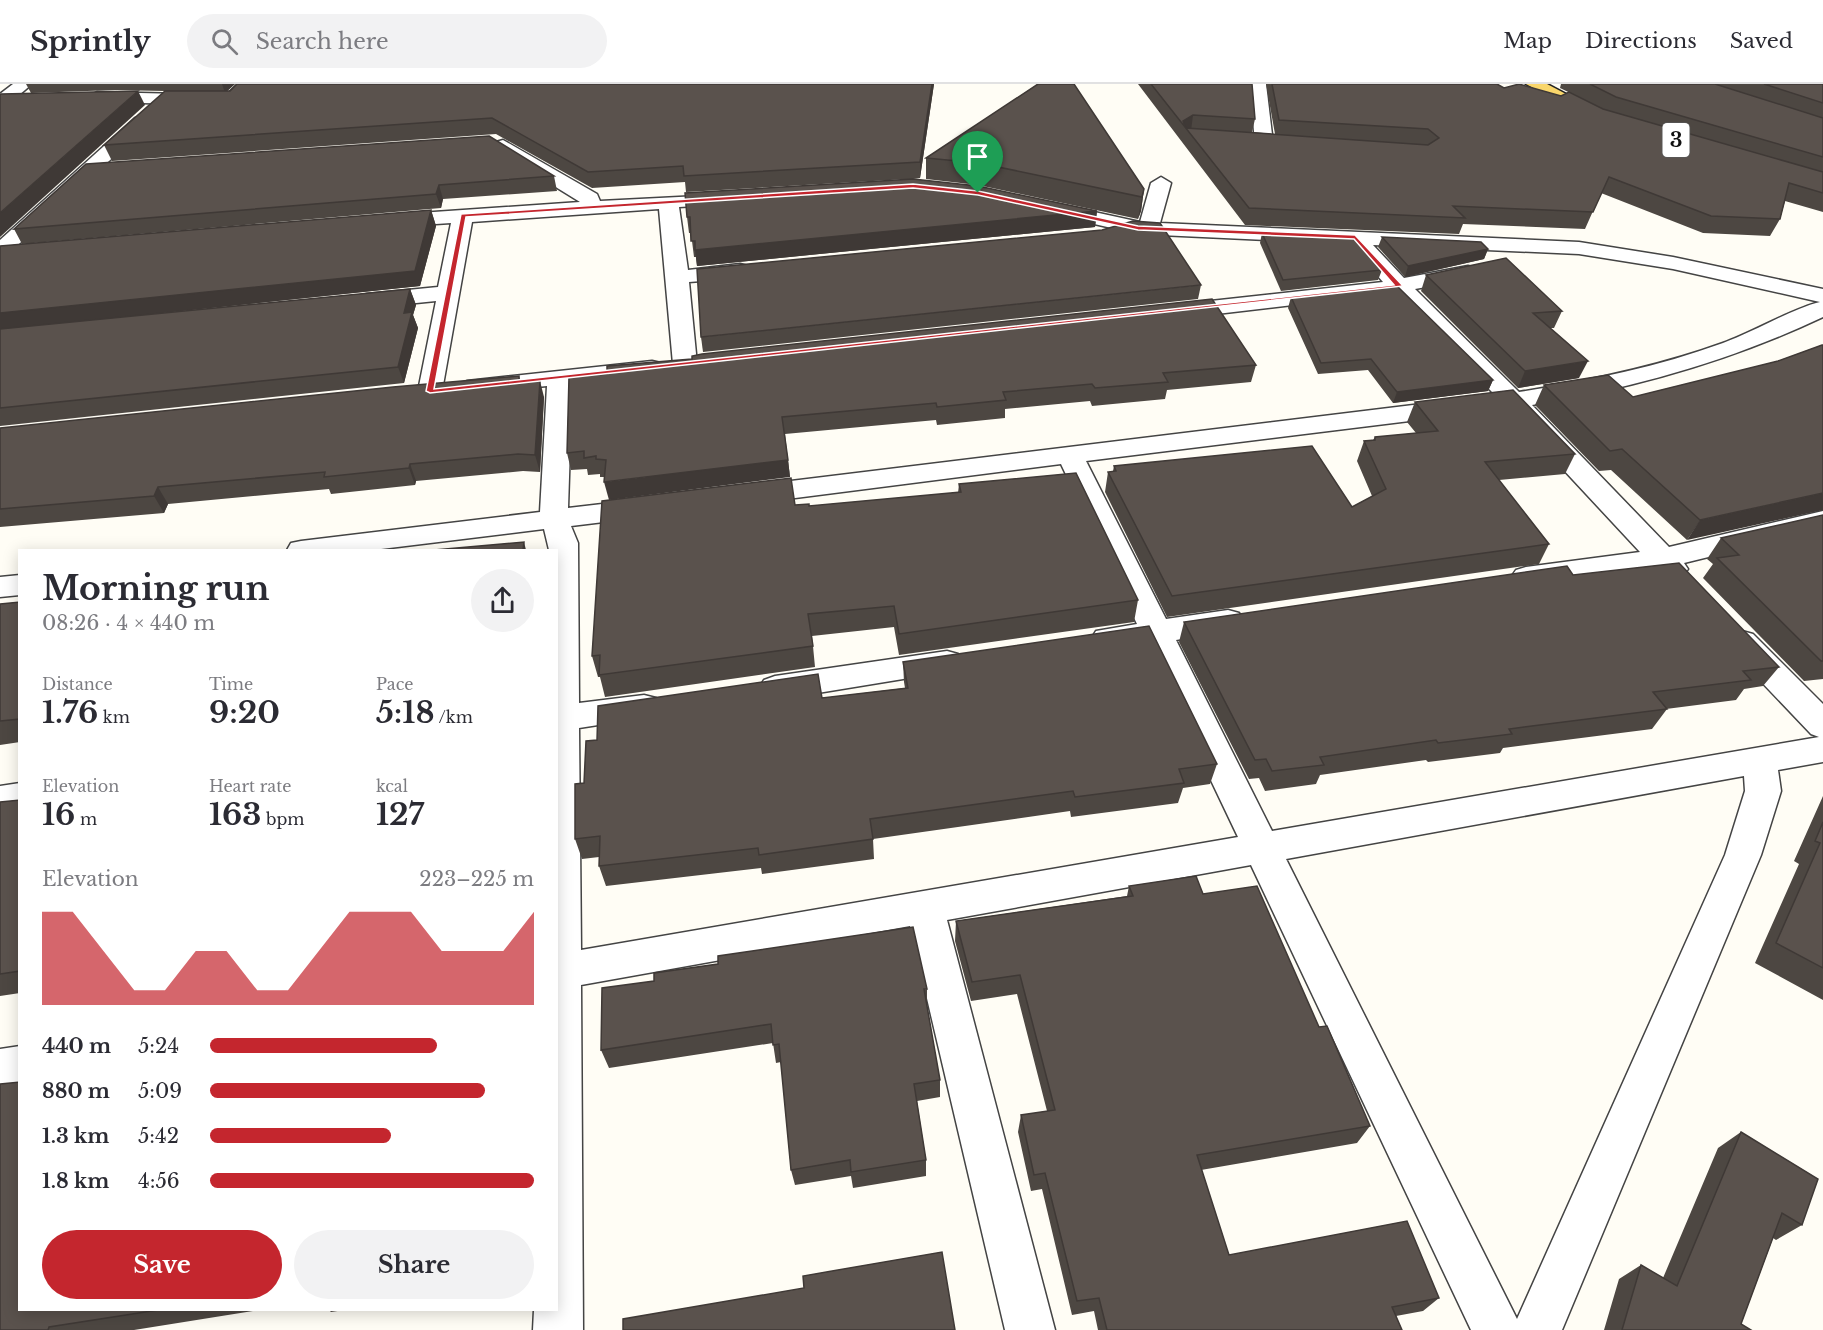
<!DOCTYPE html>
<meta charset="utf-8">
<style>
:root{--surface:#fff;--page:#f2f2f3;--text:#2b2b33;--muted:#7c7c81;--line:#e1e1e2;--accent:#c4262e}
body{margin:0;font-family:"Libre Baskerville",serif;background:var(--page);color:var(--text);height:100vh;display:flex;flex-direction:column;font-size:22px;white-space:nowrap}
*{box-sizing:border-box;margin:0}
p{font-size:20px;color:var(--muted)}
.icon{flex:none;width:33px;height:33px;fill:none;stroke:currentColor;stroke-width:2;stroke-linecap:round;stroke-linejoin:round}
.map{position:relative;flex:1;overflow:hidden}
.sheet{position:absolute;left:18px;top:465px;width:540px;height:762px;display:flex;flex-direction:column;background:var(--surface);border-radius:0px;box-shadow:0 3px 15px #0003}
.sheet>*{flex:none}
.pin{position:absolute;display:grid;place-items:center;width:51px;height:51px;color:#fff;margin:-62px -26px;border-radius:50% 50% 50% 0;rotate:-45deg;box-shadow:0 0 6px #0007}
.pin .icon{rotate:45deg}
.round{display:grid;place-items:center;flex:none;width:63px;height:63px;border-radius:32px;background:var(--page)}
.summary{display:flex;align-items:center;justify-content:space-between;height:102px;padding:0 24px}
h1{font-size:33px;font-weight:700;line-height:45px}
.figures{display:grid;grid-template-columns:repeat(3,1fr);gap:9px;height:102px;padding:6px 24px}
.figures div{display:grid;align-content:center}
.figures b{font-size:30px;font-weight:700}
.figures small{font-size:16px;font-weight:400}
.figures p{font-size:16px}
.chart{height:168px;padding:12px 24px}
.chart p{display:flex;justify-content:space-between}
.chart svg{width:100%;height:108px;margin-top:6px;fill:var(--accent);opacity:.7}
.primary-button{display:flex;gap:12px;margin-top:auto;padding:12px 24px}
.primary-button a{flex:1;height:69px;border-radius:36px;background:var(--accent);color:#fff;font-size:24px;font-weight:700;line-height:69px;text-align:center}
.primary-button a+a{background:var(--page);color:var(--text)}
ul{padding:0 24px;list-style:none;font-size:20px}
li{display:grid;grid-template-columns:96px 72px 1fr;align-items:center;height:45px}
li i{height:15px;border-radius:8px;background:var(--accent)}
header{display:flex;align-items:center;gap:36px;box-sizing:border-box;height:84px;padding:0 30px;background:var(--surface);border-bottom:2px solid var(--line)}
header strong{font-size:28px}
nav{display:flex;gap:33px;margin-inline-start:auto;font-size:21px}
.search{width:420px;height:54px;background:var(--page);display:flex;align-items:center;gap:15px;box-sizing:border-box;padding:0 21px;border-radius:33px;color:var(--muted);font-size:22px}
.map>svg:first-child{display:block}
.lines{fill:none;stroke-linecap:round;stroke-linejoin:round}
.minor-casing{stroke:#444;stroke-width:3}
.major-casing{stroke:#222;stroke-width:3}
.minor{fill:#fff;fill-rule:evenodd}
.major{fill:#f9d66b;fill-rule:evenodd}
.wall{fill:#4d4742}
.shaded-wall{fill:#3f3936}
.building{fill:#5a524d;stroke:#3f3936;stroke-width:1.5}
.route{fill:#c4262e;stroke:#fff;stroke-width:1.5;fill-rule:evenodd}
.labels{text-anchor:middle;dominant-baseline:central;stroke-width:6;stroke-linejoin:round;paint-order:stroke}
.shield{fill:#fff;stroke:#585858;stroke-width:1.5}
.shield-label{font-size:20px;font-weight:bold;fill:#111}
</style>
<header>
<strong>Sprintly</strong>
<div class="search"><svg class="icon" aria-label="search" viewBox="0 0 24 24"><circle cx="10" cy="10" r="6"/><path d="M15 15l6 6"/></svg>Search here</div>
<nav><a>Map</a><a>Directions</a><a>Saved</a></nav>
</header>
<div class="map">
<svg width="1823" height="1246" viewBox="0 0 1823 1246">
<rect width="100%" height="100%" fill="#fffdf5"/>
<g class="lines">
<g class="minor-casing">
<g id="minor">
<polygon points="13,0 32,0 6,22 0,23 0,10"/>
<polygon points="238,0 256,0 236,20 230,21 97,18 88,13 97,8 226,11"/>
<polygon points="1250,0 1266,0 1273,59 1270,63 1258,63 1255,59"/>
<polygon points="141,33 150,38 147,42 7,171 0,173 0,156 135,34"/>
<polygon points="503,56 597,110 600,117 738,110 741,114 738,118 731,120 679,123 688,186 740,180 748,182 751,187 748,192 740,194 689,198 697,280 694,285 685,287 676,285 673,280 659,125 472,138 442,307 439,312 430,314 421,312 418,307 436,217 367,224 359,222 356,217 359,212 367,210 438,203 451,139 390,143 383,141 380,137 383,133 390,131 580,118 496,66 494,62 496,58"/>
<path d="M1161 93 1171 99 1160 139 1579 158 1673 173 1823 205V233C1730 277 1634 304 1532 321L1669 463 1823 427V445L1684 479 1688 485 1683 492C1671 495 1665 494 1656 485L1526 503 1516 500 1511 493 1516 486 1526 483 1640 468 1507 325 1086 377 1166 535 1228 526 1239 529 1243 537 1239 545 1176 556 1272 747 1819 653 1811 650 1731 566 1726 558 1731 550 1742 547 1753 550 1823 620V678L1778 686 1781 707 1761 771 1562 1246H1471L1251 781 947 836 1055 1246H1005L910 842 581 901 583 1246H533L534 1226H556V466H549L544 445 373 466H287L291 459 301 457 540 428 547 302 476 309 467 307 464 302 467 297 652 277 661 279 664 284 661 289 652 291 572 300 568 424 645 415 655 418 659 424 655 430 645 433 571 442 578 459 579 619 644 611 656 614 660 623 656 632 579 644 581 866 1238 753 1146 560 1107 566 1096 563 1091 555 1096 547 1137 540 1061 380 749 420 739 417 735 411 739 405 749 402 1495 311 1394 209 1174 235 1166 233 1163 228 1166 223 1174 221 1383 198 1350 160 1138 150 1046 129 1043 125 1046 121 1053 119 1140 138 1151 99ZM1373 161 1579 170 1673 185 1820 218C1791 225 1754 248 1723 259 1657 283 1589 297 1519 308L1415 205 1476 194 1479 189 1476 184 1468 182 1404 194ZM1744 692 1745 707 1725 771 1517 1235 1286 775Z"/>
<polygon points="20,491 20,511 0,513 0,493"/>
<polygon points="947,567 958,570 963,578 958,586 775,616 764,612 759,604 764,596 775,592"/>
<polygon points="20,699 20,727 0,730 0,702"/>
<polygon points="20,962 20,1002 0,1005 0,965"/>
</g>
</g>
<g class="major-casing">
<polygon id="major" points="1526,0 1547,0 1604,30 1595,35 1589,34"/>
</g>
<use href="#minor" class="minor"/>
<use href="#major" class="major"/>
</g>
<g class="wall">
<polygon points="26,0 235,0 227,7 230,7 237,0 934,0 920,94 913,95 1097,127 1095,143 697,182 696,173 694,173 691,149 689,149 687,133 907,95 686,108 685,98 592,104 496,50 112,77 104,61 165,7 115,6 31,9"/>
<polygon points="1038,0 1144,105 1141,127 1138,135 978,101 926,95 926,74"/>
<polygon points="1138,0 1252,0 1255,35 1252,48 1275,50 1266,0 1497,0 1504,4 1603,25 1560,4 1561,0 1823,0 1823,128 1785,117 1780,135 1770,152 1703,149 1601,109 1585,145 1463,140 1459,150 1245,141"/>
<polygon points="86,80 554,92 557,107 443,115 441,124 22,160 14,145"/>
<polygon points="431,126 436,142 420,202 114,234 410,205 416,221 413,231 418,244 404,299 0,342 0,162"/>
<polygon points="1262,149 1382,186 1378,196 1281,207 1260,159"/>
<polygon points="1382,153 1488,165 1484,175 1405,193 1378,163"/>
<polygon points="1426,191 1562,227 1554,244 1549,244 1579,294 1518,304 1421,207"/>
<polygon points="1201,201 1198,215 703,268 701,253"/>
<polygon points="1291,213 1493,296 1488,307 1393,319 1368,286 1318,290 1288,224"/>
<polygon points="1822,261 1687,456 1611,386 1599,387 1535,321 1544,301 1633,313 1778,277"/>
<polygon points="1256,281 1251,298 1167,306 1165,315 1092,322 1090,317 1005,325 1005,334 937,341 936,336 785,350 790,393 600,393 600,390 588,391 587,385 571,386 567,369 569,293"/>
<polygon points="519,292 521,298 544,313 540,388 523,387 416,397 415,401 331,410 329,405 168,420 164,429 0,443 0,344"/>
<polygon points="1415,318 1575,370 1565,390 1499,396 1549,460 1539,480 1167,533 1105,408 1108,388 1113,387 1114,382 1352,423 1372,412 1357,377 1364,357 1373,356 1375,353 1416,349 1407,338"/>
<polygon points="959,400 1138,516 1134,538 899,571 894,543 812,552 815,583 605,613 600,593 598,593 592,572 795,421 809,422 958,409"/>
<polygon points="1823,431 1823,595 1804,597 1703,494 1713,480 1707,475 1721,454"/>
<polygon points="1573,491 1779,583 1763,602 1744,605 1736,616 1666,625 1667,625 1652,645 1503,664 1500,669 1428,678 1426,676 1320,691 1316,700 1265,707 1259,694 1249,695 1179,558 1184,538"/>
<polygon points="20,518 20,658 0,661 0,520"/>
<polygon points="903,578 1217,680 1210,700 1183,704 1178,719 1071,733 1070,727 873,755 874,775 762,790 761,784 606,802 599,782 599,773 582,775 575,755 584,699 597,656 822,614 905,604 904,598"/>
<polygon points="1823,712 1823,916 1755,879 1799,780 1794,777"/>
<polygon points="20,716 20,909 0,912 0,718"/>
<polygon points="1129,802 1203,810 1319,943 1370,1042 1357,1059 1201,1086 1229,1171 1439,1214 1423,1227 1396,1232 1402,1246 1098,1246 1094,1227 1072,1231 1042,1105 1031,1107 1018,1048 1021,1031 1047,1027 1017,910 971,917 955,857 956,837 1127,812"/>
<polygon points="927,905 927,922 940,996 940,1013 917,1017 926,1076 926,1092 853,1104 851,1092 795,1101 791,1086 781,978 776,979 773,959 609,984 601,966"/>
<polygon points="1741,1048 1802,1141 1776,1156 1773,1154 1741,1240 1751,1246 1604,1246 1619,1195 1641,1181 1663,1194 1718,1064"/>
<polygon points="20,1226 259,1226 134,1246 0,1246"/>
<polygon points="329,1226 344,1226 331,1228"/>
</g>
<g class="shaded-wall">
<polygon points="222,0 235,0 225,9"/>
<polygon points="932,0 934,0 920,94 920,78"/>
<polygon points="138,7 145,21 0,153 0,129"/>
<polygon points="1193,31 1191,47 1189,48 1182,39 1183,37"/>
<polygon points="439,101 443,115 441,124 436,110"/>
<polygon points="1144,105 1141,127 1138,135 1142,113"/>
<polygon points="431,126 436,142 420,202 0,246 0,229"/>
<polygon points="1097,127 1095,143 697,182 695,166"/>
<polygon points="1488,165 1484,175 1405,193 1408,182"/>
<polygon points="410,205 416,221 413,231 418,244 404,299 398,283 404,229"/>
<polygon points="1588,277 1579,294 1518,304 1525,287"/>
<polygon points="1493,296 1488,307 1393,319 1397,308"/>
<polygon points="540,297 544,313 540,388 535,371"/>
<polygon points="788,376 790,393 609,416 604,398"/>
<polygon points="410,380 416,397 415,401 409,384"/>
<polygon points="158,403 168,420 164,429 154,412"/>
<polygon points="1823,409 1823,426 1687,456 1700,436"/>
<polygon points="524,458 526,466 523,466"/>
</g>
<g class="building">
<polygon points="237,0 932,0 920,78 684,92 683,82 588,88 492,34 104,61 165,7 230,7"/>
<polygon points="1038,0 1074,0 1144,105 1142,113 979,79 926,74"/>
<polygon points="1151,0 1252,0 1255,35 1193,31 1183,37 1186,44 1428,61 1439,54 1428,45 1279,36 1272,0 1497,0 1504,4 1519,0 1561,12 1569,8 1603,25 1823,88 1823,109 1789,99 1780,135 1711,132 1609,93 1593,128 1453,122 1465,134 1249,124"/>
<polygon points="1590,0 1715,0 1823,34 1823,73 1616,13"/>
<polygon points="1764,0 1823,0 1823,19"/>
<polygon points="138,7 0,129 0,11 1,10"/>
<polygon points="489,52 554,92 439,101 436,110 14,145 86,80"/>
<polygon points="913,95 978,102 1097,127 695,166 695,157 691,157 690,133 687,133 685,109"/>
<polygon points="431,126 415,187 0,229 0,162"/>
<polygon points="1133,137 1160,139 1201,201 701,253 697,185 1102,146"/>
<polygon points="1262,149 1352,152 1382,186 1283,196"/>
<polygon points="1382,153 1481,158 1488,165 1408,182"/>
<polygon points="1506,174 1562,227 1533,229 1588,277 1525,287 1426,191"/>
<polygon points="1397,202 1493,296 1397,308 1371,275 1321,279 1291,213"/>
<polygon points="410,205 404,229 412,228 398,283 0,324 0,245"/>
<polygon points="1212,215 1256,281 1163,289 1168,298 1095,304 1092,300 1003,308 1006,316 937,323 936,319 782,333 788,376 604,398 606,376 596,375 596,372 584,374 584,367 567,369 569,293 607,290 607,282 692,275 692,272 702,270"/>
<polygon points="1822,261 1823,261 1823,409 1700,436 1622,365 1610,367 1544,301 1608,291 1633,313 1778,277"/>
<polygon points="519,292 519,298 540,297 535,371 518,370 410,380 409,384 324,393 325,388 158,403 154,412 0,425 0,344 393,303"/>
<polygon points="1513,306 1575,370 1485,378 1549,460 1172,512 1108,388 1116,387 1114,382 1312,362 1352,423 1386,405 1364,357 1375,356 1375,353 1438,347 1415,318"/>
<polygon points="1076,389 1138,516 899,550 894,522 808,530 813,562 599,591 600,571 592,572 602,417 791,394 795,421 809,420 809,422 961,408 959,400"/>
<polygon points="1823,431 1823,577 1821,577 1717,474 1739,471 1721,454"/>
<polygon points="524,458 523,466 434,466"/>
<polygon points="1679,479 1779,583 1743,587 1751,596 1653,608 1667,625 1509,645 1512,650 1438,659 1436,656 1320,673 1324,681 1272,687 1266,675 1255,676 1184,538 1567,482 1573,491"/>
<polygon points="20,518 20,635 0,637 0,520"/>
<polygon points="1149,542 1217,680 1179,685 1184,699 1075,713 1073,707 870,735 873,755 759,771 758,764 599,782 600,752 575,755 575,700 584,699 586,657 597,656 598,622 818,590 822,614 908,604 903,578"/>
<polygon points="20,716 20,887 0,890 0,718"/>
<polygon points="1823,738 1823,884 1776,859 1820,759 1815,757"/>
<polygon points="1196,792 1203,810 1257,802 1319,943 1327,942 1370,1042 1197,1071 1229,1171 1407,1137 1439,1214 1392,1223 1402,1246 1107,1246 1099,1214 1077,1217 1045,1089 1034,1091 1021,1031 1055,1026 1020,891 972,898 956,837 1133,812 1129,802"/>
<polygon points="913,843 927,905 924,905 940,996 914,1000 926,1076 851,1088 850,1076 791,1086 779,960 773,961 771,940 601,966 602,904 654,897 654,889 718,880 718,872"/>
<polygon points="20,998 20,1226 158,1226 49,1243 48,1246 0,1246 0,1000"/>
<polygon points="1741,1048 1818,1095 1802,1141 1782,1129 1741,1240 1751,1246 1622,1246 1641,1181 1677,1202"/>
<polygon points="942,1168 955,1246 623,1246 623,1235 804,1204 803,1192"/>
</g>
<path class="route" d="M913 100 978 107 1138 142 1355 151 1403 202 430 309 426 307 461 130ZM913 104 978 111 1138 146 1354 155 1394 201 434 305 466 133Z"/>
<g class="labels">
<rect class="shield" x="1662.5" y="39" width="27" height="34" rx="4.5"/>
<g class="shield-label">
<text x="1676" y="56">3</text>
</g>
</g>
</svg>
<div class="pin" style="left:978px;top:109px;background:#1e9e55"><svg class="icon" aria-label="arrive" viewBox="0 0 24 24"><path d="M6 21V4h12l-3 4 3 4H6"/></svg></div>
<section class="sheet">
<div class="summary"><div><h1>Morning run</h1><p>08:26 · 4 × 440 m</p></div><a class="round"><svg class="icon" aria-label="share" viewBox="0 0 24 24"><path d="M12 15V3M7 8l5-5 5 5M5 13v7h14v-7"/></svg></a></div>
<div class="figures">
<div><p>Distance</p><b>1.76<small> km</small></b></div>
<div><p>Time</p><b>9:20</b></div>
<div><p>Pace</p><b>5:18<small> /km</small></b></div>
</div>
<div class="figures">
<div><p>Elevation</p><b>16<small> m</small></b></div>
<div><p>Heart rate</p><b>163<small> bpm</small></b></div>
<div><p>kcal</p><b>127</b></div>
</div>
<div class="chart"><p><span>Elevation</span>223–225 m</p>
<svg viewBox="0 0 160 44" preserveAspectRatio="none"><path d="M0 44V6L10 6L20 22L30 38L40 38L50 22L60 22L70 38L80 38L90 22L100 6L110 6L120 6L130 22L140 22L150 22L160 6V44z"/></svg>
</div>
<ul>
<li><b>440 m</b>5:24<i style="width:70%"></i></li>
<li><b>880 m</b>5:09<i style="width:85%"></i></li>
<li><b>1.3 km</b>5:42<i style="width:56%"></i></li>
<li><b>1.8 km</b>4:56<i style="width:100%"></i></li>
</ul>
<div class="primary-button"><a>Save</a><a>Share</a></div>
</section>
</div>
